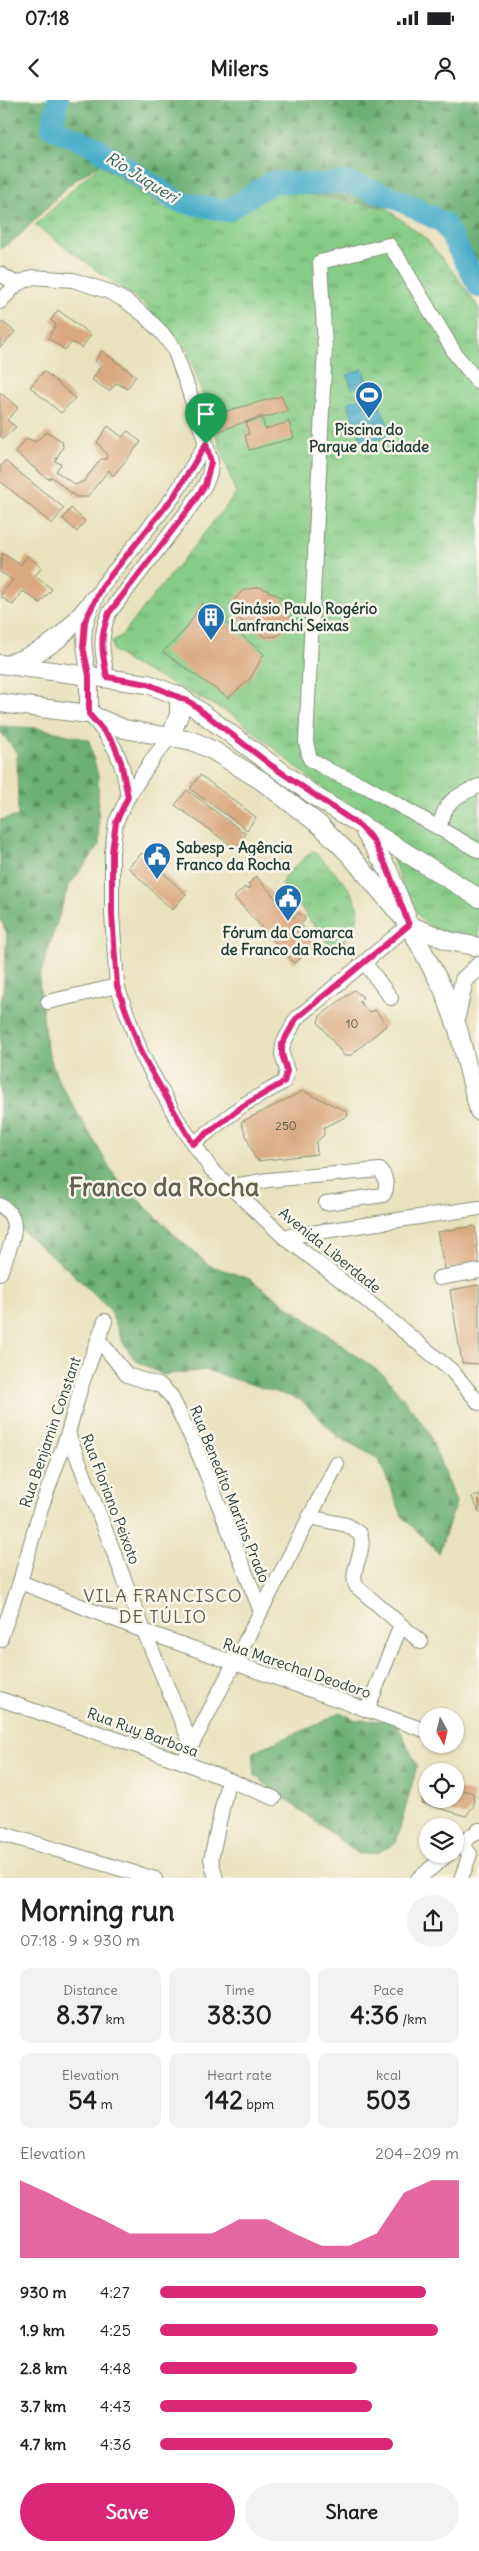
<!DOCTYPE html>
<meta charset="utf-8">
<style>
:root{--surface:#fff;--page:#f2f2f2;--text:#202124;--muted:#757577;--accent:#db2777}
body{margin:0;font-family:Delius,sans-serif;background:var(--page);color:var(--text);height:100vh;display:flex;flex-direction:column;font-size:19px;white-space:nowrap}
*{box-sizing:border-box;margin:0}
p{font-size:16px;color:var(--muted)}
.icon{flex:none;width:28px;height:28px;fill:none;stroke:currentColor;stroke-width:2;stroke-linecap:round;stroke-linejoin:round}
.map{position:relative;height:1778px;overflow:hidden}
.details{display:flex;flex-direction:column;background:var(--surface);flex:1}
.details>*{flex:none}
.needle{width:32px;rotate:172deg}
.controls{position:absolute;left:419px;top:1608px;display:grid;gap:10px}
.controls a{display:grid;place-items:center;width:45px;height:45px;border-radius:50%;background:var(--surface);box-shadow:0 1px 4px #0004;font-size:25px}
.pin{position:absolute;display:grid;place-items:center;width:42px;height:42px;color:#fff;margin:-51px -21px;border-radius:50% 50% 50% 0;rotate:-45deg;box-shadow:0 0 5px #0007}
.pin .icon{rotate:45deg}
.round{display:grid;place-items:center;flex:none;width:52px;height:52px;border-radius:26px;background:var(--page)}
.headline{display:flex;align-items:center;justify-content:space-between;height:85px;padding:0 20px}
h1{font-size:28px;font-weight:700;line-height:38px}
.figures{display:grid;grid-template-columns:repeat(3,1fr);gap:8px;height:85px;padding:5px 20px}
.figures div{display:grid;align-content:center;border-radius:10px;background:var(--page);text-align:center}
.figures b{font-size:25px;font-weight:700}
.figures small{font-size:14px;font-weight:400}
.figures p{font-size:14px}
.chart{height:140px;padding:10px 20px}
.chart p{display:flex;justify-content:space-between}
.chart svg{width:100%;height:90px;margin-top:5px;fill:var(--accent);opacity:.7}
.primary-button{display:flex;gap:10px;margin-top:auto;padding:10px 20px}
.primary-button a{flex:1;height:58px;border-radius:30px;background:var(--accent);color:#fff;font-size:20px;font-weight:700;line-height:58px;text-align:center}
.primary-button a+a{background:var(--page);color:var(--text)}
ul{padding:0 20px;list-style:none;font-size:16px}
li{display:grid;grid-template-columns:80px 60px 1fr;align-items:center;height:38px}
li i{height:12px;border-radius:6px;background:var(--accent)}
.status{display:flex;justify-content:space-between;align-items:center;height:35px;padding:0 25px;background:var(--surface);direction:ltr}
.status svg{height:14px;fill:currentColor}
header{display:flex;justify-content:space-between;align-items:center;height:65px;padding:0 20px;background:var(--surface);font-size:22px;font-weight:700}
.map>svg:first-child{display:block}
.forest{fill:url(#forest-firs);stroke:#467654}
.park{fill:url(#park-tufts);stroke:#52845e}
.water{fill:url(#water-waves);stroke:#34757e}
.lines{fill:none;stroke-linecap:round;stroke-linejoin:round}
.river{stroke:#4aadc9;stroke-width:22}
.building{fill:#d9a87f}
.minor-casing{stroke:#849079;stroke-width:16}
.major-casing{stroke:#849079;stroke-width:20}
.minor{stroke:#fff;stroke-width:14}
.major{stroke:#fff;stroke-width:18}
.route-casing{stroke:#fff;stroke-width:10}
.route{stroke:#db2777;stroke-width:6}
.labels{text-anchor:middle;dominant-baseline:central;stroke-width:5;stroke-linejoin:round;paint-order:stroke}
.number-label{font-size:12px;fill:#4e5847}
.poi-label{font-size:15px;font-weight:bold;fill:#1f3d34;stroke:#fbf7ec}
.street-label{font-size:15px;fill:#1f3d34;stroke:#fbf7ec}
.water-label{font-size:16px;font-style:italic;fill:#2c5f61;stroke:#fbf7ec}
.quarter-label{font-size:18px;letter-spacing:1px;fill:#60624e;stroke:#fbf7ec}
.town-label{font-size:25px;font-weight:bold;fill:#60624e;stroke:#fbf7ec}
</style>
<div class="status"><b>07:18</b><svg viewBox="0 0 49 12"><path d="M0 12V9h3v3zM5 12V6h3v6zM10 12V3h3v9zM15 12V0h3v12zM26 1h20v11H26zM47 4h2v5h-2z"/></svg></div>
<header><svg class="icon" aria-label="back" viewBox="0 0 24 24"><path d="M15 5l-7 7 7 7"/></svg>Milers<svg class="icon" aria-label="person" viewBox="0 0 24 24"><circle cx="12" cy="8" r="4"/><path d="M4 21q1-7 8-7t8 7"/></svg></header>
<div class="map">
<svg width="479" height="1779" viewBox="0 0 479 1779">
<defs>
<pattern id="forest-firs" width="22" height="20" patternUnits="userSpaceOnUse" patternTransform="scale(1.25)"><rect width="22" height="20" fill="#6cb074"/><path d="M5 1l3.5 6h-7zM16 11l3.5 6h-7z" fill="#589060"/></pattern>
<pattern id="park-tufts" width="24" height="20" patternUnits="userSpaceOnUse" patternTransform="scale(1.25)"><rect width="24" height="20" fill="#85cc87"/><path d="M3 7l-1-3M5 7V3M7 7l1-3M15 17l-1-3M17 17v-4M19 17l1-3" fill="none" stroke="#6ca76f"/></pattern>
<pattern id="water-waves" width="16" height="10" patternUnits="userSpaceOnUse" patternTransform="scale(1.25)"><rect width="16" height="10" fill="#4aadc9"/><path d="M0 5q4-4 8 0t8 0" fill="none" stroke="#3d8ea4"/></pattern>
</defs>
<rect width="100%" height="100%" fill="#fbf7ec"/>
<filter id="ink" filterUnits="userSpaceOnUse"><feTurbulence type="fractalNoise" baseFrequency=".02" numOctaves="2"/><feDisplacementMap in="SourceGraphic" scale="10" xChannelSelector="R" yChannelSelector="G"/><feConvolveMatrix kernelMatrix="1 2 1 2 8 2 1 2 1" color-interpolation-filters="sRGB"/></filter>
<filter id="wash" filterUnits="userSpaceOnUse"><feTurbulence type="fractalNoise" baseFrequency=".0096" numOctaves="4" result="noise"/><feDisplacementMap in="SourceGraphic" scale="20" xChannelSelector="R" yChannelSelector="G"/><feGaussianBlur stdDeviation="1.12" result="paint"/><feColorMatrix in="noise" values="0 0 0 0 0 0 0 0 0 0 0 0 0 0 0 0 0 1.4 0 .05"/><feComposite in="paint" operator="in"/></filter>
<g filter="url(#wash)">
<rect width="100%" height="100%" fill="#e9e2be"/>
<g class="forest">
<polygon points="0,0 479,0 479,178 461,139 419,117 389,107 279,87 235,112 166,103 103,61 70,84 18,137 0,149"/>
<polygon points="0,626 39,628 89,640 98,676 99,746 68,787 39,879 46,945 57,978 116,1078 180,1140 209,1165 250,1179 385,1276 427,1329 456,1402 439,1453 402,1416 379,1359 337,1336 301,1300 206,1270 163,1275 135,1260 123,1243 110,1210 70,1171 0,1112 0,901 3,894 7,834 0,817 0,720 18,716 17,653 0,631"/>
<path d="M340 1612 356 1620 396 1621 417 1666 396 1743 377 1753 359 1754 255 1676 253 1652C281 1638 313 1629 340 1612Z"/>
</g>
<g class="park">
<polygon points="100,64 165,108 236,114 279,89 386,108 426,139 455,174 479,209 479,790 368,726 235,616 129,562 113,550 112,541 121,536 236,394 188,251 145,205 35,125"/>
<path d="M313 750C345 785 384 809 334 851L282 784 285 776Z"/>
<path d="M390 752 479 804V839C462 836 442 834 427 824 409 811 398 772 390 752Z"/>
</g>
<g class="water">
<polygon points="362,269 368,282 352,289 347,275"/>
<polygon points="374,292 392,334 364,345 347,303"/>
</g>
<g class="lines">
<polyline class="river" points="58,0 52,28 93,46 177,101 227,111 272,82 315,84 346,82 395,98 444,123 479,187"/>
</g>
<g id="blocks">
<g class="building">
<polygon points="58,210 91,235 82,248 72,242 65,250 48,238 56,225 51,220"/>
<polygon points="3,222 15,232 0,248 0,225"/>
<polygon points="102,251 136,276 127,289 117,283 109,291 92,280 101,266 95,261"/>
<polygon points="44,271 75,298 61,313 30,287"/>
<polygon points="0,292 18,308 7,320 16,327 3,338 0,336"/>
<polygon points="281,296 288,311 263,318 262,316 219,331 215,314"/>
<polygon points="262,318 265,329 289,322 294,338 249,350 245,335 249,334 246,323"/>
<polygon points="108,326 122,337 128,331 141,342 113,376 109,370 87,397 76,397 52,377 48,379 15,352 27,338 35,342 47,332 62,341 63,347 55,361 61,364 56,371 75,385 84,381 101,359 106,359 107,355 97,342"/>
<polygon points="5,361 64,408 52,424 0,381 0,367"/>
<polygon points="71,408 85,421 77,432 63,419"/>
<polygon points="2,453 21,465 27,456 42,467 35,476 52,489 40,503 23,491 13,505 0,496 13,480 0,472"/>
<polygon points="260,487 279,496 288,506 292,516 287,529 277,536 265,537 236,517 235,499 243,490"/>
<polygon points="202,503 264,554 250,579 228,598 163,552 185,530"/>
<polygon points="200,675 256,717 247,730 190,689"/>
<polygon points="187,690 246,734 236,749 175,705"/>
<polygon points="142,753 186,794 172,810 128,767"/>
<polygon points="256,776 293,818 298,813 304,816 305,820 300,824 317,843 308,851 305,848 301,852 303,856 294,863 234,797 245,787 247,790 250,787 248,785"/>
<polygon points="354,890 363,897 359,901 369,912 375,910 387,925 351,955 344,956 318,922 320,916"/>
<polygon points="303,991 346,1011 348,1016 324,1027 324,1035 316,1042 317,1054 258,1061 254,1056 241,1022"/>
<polygon points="475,1126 479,1165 445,1169 437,1132"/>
<polygon points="479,1185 479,1264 462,1263 450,1190"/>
<polygon points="479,1395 479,1412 472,1397"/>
<polygon points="428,1684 428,1699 455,1699 455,1688 473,1693 474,1705 466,1716 422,1703 423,1690"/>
</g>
</g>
</g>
<g filter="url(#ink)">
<use href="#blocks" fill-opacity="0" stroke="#849079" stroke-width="1"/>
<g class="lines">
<g class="minor-casing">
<g id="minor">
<polyline points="0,174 17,184"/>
<path d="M0 202 17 184 33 177 73 180 107 191 126 201 144 215 162 233 174 249 188 288 206 344 211 362 210 373 205 385 189 409 109 513C99 538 102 552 107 577"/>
<polyline points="479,283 456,255 399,159 389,145 320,162 325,248 306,642 310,659 330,671 367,687 479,751"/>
<path d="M89 575C80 537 83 518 103 485L174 396 206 344"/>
<path d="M90 615C115 644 123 658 128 697"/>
<polyline points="171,636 153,658 128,697 116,722 112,752 112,814 117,886 142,955 177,1019 211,1069 284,1137 359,1194 452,1271 479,1303"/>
<path d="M440 728C443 701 456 696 479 686"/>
<polyline points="365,863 391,898"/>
<polyline points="48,902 117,886"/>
<polyline points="193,1044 243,1005 284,982 287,971 282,954 283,944 296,919 409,825"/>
<path d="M232 1086 268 1080 380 1070C385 1075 389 1088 383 1095L326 1103"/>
<path d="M0 1105C27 1120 8 1150 0 1173"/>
<polyline points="284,1137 479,1108"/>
<polyline points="439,1178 479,1171"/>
<polyline points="99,1240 127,1275 161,1286 171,1296 195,1345 260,1509"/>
<polyline points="68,1333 144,1531 191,1644"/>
<path d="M309 1417 347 1425 360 1434C367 1451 349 1469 356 1486L421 1542"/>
<polyline points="20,1482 144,1531 424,1630"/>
<polyline points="0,1540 20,1482 40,1411 68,1333 81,1286 105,1221"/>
<polyline points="0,1599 183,1662 274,1698"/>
<polyline points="367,1610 401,1525"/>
<polyline points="183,1662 337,1364"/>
<polyline points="0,1733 155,1779"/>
<polyline points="460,1744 470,1754 461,1779"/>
<polyline points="455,1748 479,1730"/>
<polyline points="216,1779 211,1759 228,1681"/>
<polyline points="418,1779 448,1754"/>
</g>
</g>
<g class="major-casing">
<g id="major">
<path d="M11 563C52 550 68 532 94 499"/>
<polyline points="0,564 148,584 179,596 316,697 479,798"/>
<polyline points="89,575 89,614"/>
<polyline points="0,603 89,614 124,629 193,641 214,651 262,681 321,726 349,754 409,825 443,889 458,929 479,1011"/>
<polyline points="171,636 179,615 179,596"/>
<polyline points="365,732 388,770 406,815"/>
<polyline points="409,825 449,841 479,847"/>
<polyline points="455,921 464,880 479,866"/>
</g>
</g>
<use href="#minor" class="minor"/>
<use href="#major" class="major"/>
</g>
</g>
<g class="lines" filter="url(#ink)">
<g class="route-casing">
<path id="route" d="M206 344 211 362 205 385 189 409 109 513C99 538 102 552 107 577L148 584 190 602 272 666 360 726 373 740 388 770 409 825 296 919 282 944V954L287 971 284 982 243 1006 193 1044 142 955 117 886 112 814V752L116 722 128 697 121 662 113 642 89 614V575L83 547 85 521 103 485 174 396Z"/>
</g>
<use href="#route" class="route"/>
</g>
<defs>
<g id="stadium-pin" transform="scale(1.4375)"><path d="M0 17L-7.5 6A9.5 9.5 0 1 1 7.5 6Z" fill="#1f6fb2" stroke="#fbf7ec"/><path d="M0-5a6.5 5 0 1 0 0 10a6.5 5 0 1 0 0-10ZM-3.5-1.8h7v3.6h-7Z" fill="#fff"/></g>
<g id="building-pin" transform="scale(1.4375)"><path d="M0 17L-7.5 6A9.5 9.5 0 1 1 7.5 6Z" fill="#1f6fb2" stroke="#fbf7ec"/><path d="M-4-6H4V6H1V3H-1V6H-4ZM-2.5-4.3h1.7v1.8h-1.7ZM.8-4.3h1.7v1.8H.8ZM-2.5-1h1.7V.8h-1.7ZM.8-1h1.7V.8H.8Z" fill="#fff"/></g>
<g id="civic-pin" transform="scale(1.4375)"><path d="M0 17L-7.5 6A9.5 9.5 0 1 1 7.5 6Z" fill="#1f6fb2" stroke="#fbf7ec"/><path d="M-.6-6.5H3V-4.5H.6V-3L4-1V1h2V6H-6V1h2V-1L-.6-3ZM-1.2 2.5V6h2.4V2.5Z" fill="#fff"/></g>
</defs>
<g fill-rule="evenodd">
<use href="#stadium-pin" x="369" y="295"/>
<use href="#building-pin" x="211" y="517"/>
<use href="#civic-pin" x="157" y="756"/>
<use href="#civic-pin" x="288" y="798"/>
</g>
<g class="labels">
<g class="number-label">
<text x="352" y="923">10</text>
<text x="286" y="1025">250</text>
</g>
<g class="poi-label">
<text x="369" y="329">Piscina do<tspan x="369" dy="17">Parque da Cidade</tspan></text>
<text x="230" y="508" text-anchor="start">Ginásio Paulo Rogério<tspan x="230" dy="17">Lanfranchi Seixas</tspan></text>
<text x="176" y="747" text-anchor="start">Sabesp - Agência<tspan x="176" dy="17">Franco da Rocha</tspan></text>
<text x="288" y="832">Fórum da Comarca<tspan x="288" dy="17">de Franco da Rocha</tspan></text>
</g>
<g class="street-label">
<text transform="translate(330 1150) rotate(39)">Avenida Liberdade</text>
<text transform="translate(50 1332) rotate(-71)">Rua Benjamin Constant</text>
<text transform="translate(230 1394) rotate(68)">Rua Benedito Martins Prado</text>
<text transform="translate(111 1399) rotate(69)">Rua Floriano Peixoto</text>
<text transform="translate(297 1568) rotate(19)">Rua Marechal Deodoro</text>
<text transform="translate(143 1632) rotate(20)">Rua Ruy Barbosa</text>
</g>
<g class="water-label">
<text transform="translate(142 77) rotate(32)">Rio Juqueri</text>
</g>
<g class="quarter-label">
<text x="163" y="1495">VILA FRANCISCO<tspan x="163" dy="21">DE TÚLIO</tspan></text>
</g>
<g class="town-label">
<text x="164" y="1087">Franco da Rocha</text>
</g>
</g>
</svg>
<div class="controls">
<a><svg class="needle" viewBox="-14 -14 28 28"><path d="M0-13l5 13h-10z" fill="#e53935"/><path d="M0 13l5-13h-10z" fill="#757577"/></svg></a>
<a><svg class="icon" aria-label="locate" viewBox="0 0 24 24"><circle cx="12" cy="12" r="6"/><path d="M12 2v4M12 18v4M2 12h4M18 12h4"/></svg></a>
<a><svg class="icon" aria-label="layers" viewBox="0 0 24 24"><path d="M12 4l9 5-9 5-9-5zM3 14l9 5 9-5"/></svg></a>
</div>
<div class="pin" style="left:206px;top:344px;background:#1e9e55"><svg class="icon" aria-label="arrive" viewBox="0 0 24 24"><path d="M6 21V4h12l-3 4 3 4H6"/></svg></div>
</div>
<section class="details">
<div class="headline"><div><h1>Morning run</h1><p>07:18 · 9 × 930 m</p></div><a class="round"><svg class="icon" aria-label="share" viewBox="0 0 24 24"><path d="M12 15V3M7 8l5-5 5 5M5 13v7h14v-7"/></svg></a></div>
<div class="figures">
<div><p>Distance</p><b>8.37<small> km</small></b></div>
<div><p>Time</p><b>38:30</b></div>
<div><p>Pace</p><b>4:36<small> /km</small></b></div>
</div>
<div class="figures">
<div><p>Elevation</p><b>54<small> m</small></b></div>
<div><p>Heart rate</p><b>142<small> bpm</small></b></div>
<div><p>kcal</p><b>503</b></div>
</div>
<div class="chart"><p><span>Elevation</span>204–209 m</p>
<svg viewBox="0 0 160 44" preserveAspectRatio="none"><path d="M0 44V6L10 12L20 19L30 25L40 32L50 32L60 32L70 32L80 25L90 25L100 32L110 38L120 38L130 32L140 12L150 6L160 6V44z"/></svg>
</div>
<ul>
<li><b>930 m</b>4:27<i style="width:89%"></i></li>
<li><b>1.9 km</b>4:25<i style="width:93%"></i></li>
<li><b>2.8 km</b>4:48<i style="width:66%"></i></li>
<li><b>3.7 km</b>4:43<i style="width:71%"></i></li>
<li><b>4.7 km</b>4:36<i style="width:78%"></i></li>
</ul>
<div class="primary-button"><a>Save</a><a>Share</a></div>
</section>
